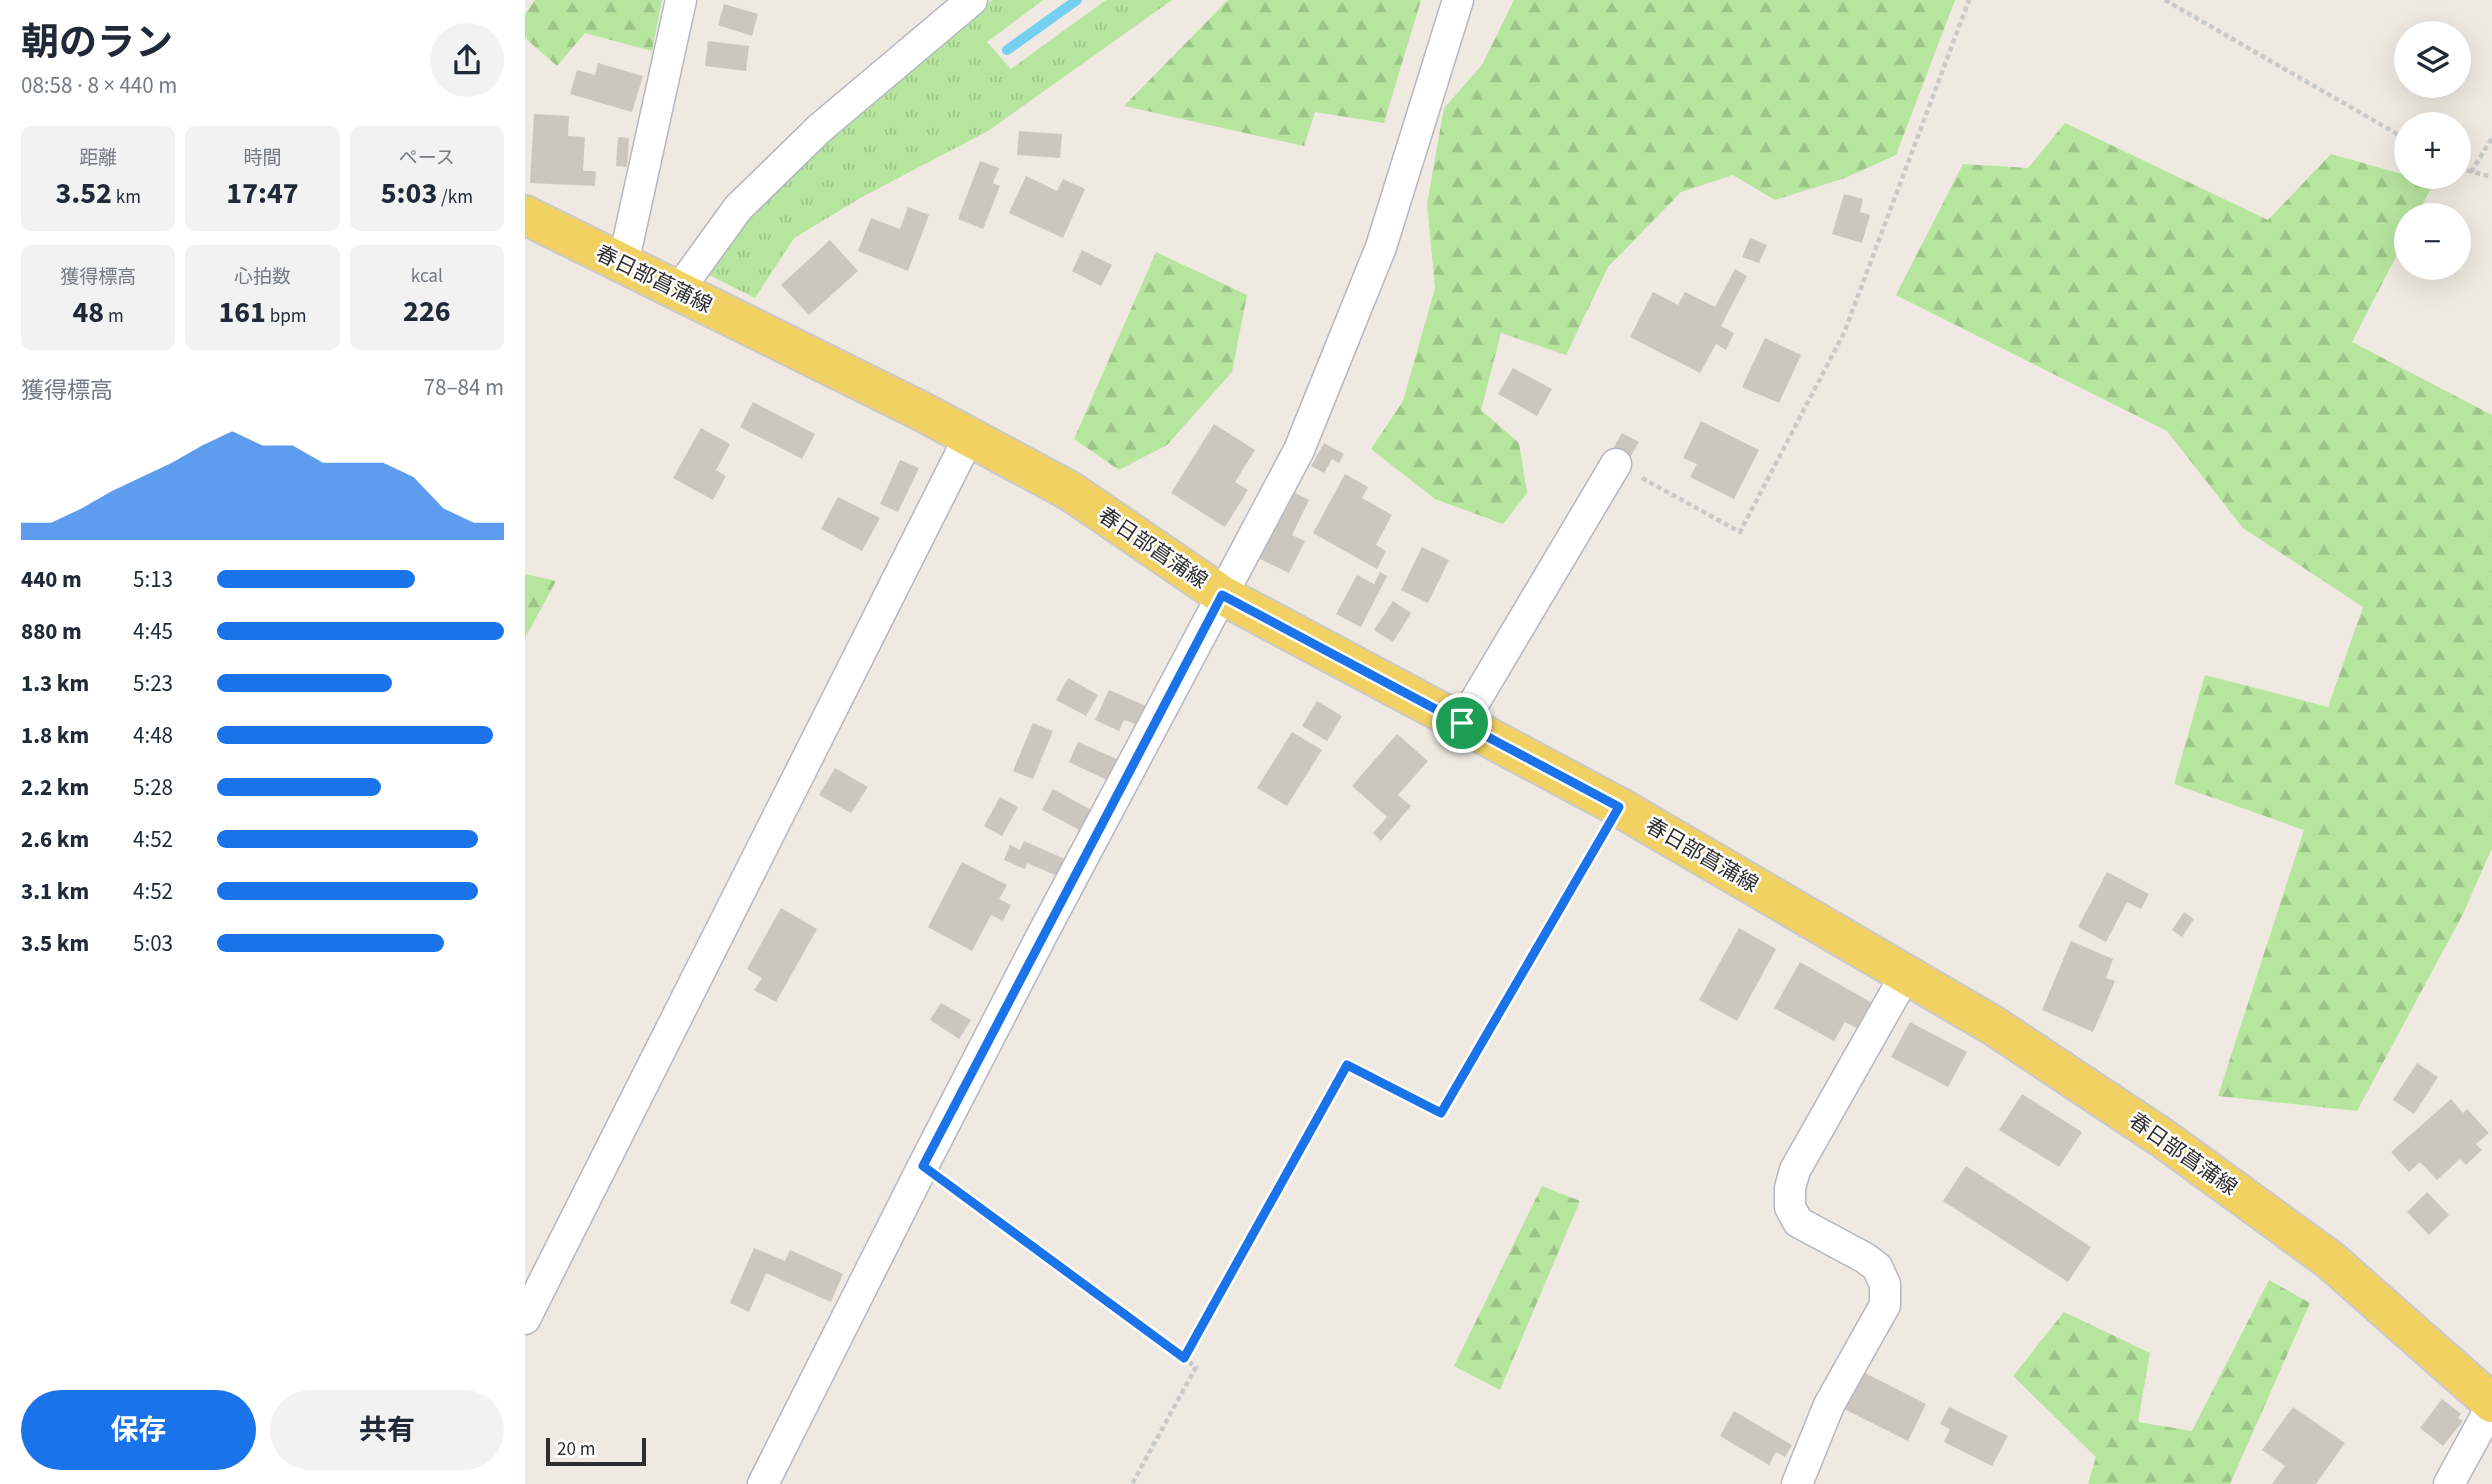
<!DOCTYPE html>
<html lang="ja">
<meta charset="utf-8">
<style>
:root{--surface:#fff;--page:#f2f2f3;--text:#1f2937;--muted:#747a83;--accent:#1a73e8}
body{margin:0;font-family:"Source Sans 3","Noto Sans JP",sans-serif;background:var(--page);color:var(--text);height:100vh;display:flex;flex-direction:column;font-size:26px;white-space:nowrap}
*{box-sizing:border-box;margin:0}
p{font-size:23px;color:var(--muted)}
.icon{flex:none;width:38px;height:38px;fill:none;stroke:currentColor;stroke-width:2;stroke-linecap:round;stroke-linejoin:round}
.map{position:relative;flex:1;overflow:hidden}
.drawer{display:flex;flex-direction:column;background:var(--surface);width:525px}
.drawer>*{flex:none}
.tools{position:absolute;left:1869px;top:21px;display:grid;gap:14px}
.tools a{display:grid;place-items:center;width:77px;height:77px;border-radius:50%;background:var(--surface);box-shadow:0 7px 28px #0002;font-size:35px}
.scale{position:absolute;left:21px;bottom:18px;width:100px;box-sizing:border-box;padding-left:7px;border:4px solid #2e2e2e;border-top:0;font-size:19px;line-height:24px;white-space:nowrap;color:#2e2e2e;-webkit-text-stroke:5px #fff;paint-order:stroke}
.pin{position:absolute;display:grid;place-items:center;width:60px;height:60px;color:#fff;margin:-30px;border:4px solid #fff;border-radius:50%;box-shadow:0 2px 7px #0007}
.round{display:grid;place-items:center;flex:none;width:74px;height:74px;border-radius:37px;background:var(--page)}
.head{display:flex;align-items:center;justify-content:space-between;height:119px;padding:0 21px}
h1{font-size:38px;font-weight:700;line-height:52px}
.figures{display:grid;grid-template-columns:repeat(3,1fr);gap:10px;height:119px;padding:7px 21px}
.figures div{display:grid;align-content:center;border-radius:10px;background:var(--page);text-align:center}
.figures b{font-size:30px;font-weight:700}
.figures small{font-size:19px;font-weight:400}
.figures p{font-size:19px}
.chart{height:196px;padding:14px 21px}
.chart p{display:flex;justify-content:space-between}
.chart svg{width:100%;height:126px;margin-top:7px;fill:var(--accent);opacity:.7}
.primary-button{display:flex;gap:14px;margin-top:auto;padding:14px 21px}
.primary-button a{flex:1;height:80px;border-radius:42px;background:var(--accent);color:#fff;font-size:28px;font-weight:700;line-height:80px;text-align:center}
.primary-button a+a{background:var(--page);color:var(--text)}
ul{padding:0 21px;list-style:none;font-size:23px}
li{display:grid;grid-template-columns:112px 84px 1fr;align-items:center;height:52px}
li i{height:18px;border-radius:9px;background:var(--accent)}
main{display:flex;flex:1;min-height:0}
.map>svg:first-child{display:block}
.grass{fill:url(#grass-tufts)}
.forest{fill:url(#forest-firs)}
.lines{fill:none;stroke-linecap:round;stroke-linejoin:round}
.stream{stroke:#75cff0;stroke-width:10}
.building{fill:#cbc7bf}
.street-casing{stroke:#b4b7c1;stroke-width:33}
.primary-casing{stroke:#c9c9c9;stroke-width:42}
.path{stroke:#c9c9c9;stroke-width:4.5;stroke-dasharray:5 3.5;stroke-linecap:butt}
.street{stroke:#fff;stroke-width:30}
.primary{stroke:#f2d163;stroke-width:38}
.route-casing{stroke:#fff;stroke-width:14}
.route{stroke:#1a73e8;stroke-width:9}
.labels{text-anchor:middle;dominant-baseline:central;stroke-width:5;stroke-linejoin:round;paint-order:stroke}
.street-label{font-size:21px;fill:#2e2e2e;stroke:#fff}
</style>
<main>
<section class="drawer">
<div class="head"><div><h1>朝のラン</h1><p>08:58 · 8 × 440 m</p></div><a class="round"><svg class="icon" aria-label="share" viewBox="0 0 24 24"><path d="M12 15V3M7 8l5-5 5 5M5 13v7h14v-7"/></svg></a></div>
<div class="figures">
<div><p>距離</p><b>3.52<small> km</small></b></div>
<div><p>時間</p><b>17:47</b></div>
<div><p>ペース</p><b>5:03<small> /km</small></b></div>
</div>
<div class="figures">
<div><p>獲得標高</p><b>48<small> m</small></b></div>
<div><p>心拍数</p><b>161<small> bpm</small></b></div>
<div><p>kcal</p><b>226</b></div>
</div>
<div class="chart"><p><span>獲得標高</span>78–84 m</p>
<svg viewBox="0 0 160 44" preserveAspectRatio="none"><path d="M0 44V38L10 38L20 33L30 27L40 22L50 17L60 11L70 6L80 11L90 11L100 17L110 17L120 17L130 22L140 33L150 38L160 38V44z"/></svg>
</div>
<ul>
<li><b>440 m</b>5:13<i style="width:69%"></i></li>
<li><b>880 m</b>4:45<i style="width:100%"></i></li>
<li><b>1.3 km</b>5:23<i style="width:61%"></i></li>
<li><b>1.8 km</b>4:48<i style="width:96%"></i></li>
<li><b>2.2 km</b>5:28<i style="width:57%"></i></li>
<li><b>2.6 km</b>4:52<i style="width:91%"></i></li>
<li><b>3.1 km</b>4:52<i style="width:91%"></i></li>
<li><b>3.5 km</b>5:03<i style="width:79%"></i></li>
</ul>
<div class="primary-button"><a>保存</a><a>共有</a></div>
</section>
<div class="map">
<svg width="1967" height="1484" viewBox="0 0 1967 1484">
<defs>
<pattern id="grass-tufts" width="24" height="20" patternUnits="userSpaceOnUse" patternTransform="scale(1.75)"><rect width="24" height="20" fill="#b6e59e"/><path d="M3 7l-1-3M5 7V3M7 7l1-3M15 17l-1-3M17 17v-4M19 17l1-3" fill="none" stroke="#9dc588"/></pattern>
<pattern id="forest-firs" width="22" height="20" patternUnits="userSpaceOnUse" patternTransform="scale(1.75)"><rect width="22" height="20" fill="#b6e59e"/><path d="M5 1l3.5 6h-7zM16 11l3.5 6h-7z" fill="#9dc588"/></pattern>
</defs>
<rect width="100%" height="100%" fill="#efe9e1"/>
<polygon class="grass" points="467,0 518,0 462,42 486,69 581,0 647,0 463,131 337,197 269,238 230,298 174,270 299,137"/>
<g class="forest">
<polygon points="10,0 137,0 127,51 60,33 32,66 0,38 0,14"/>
<polygon points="703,0 896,0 859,123 790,112 779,146 599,106"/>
<polygon points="989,0 1430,0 1371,155 1320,178 1250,200 1208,175 1156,192 1083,267 1041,355 976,333 956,410 994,443 1002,493 978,524 910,499 846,449 878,401 910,288 902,204 919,108 957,65"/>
<polygon points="1540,123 1743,220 1806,154 1909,183 1892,215 1881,215 1881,237 1827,342 1967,415 1967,848 1938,914 1832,1111 1693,1096 1779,830 1649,784 1680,675 1803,707 1838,607 1718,528 1642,431 1371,295 1438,164 1503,168"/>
<polygon points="631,252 722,295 707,372 642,445 594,470 549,439"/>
<polygon points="0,574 31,581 0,638"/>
<polygon points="1017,1186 1055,1201 975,1390 929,1366"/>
<polygon points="1744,1280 1785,1303 1705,1484 1563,1484 1571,1457 1488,1376 1539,1312 1625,1353 1613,1422 1667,1431"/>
</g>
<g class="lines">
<polyline class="stream" points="482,50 552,0"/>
</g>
<g class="building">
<polygon points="199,4 233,14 227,36 193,25"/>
<polygon points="183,41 224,46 221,71 180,66"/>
<polygon points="73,63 118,76 107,112 45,94 52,70 70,75"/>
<polygon points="9,114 44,116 43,136 60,137 58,171 71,171 70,186 5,183"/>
<polygon points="494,131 537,134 535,158 492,155"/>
<polygon points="93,137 104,138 102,167 91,166"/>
<polygon points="455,161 474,168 468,183 475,186 458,229 433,219"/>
<polygon points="501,176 532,191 538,179 560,189 538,238 484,213"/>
<polygon points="1319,194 1338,199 1335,212 1345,215 1337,243 1307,234"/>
<polygon points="383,207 404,215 383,271 333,251 346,218 375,229"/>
<polygon points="1225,238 1242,245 1234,263 1217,257"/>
<polygon points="305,240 333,271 284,315 256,285"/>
<polygon points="557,250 587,265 576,286 547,271"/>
<polygon points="1210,269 1222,276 1196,326 1209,333 1201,350 1191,344 1175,373 1105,337 1128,292 1153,305 1160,292 1190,307"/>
<polygon points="1240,338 1276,355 1254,403 1217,387"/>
<polygon points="988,368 1027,389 1012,416 973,394"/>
<polygon points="228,402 290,434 277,459 215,427"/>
<polygon points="1176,421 1234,450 1209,499 1165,477 1172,464 1158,458"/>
<polygon points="689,424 730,450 710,482 723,490 700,527 646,493"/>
<polygon points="176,428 205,444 191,470 201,476 188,500 148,478"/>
<polygon points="1097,433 1114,442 1104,459 1088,449"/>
<polygon points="799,443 819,454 814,463 807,459 799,473 786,466"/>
<polygon points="375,460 394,468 373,512 355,504"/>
<polygon points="820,474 843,487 837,498 867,515 851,545 861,551 852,569 788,533"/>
<polygon points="768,492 784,500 767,535 780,541 764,573 735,559"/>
<polygon points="313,497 355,518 337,551 296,529"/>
<polygon points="897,547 924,560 903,603 876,590"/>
<polygon points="855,572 862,576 836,627 811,614 832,575 849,584"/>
<polygon points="868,601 886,613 868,642 849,630"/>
<polygon points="543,678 573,695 561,716 531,700"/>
<polygon points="584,690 621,706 613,725 599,720 594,731 570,720"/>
<polygon points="792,701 817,716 802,741 777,726"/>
<polygon points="508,723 528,731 508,779 488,771"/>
<polygon points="767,732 797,750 762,806 732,788"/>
<polygon points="872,734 903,761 873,795 886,806 856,841 848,833 862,817 827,786"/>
<polygon points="553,742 594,760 584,781 544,762"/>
<polygon points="310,768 343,787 326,813 294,795"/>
<polygon points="528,789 568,811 556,831 517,810"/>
<polygon points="475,797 493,807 477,836 459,826"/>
<polygon points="499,841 542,860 535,877 502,863 500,869 479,860 485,845 495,850"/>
<polygon points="437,862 482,885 474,899 486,905 478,921 466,915 447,951 403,927"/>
<polygon points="1582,872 1624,894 1616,909 1602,902 1581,942 1553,927"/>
<polygon points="256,908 292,929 251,1002 229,990 237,978 222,969"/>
<polygon points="1659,912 1669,919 1657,937 1647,930"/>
<polygon points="1214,928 1251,949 1212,1021 1174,1000"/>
<polygon points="1546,941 1588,959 1581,978 1590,981 1568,1032 1517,1010"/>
<polygon points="1275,962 1347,1003 1333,1029 1320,1022 1309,1041 1249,1008"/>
<polygon points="416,1003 446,1020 434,1039 405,1020"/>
<polygon points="1385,1022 1442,1052 1423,1087 1366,1057"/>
<polygon points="1892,1063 1913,1077 1889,1114 1868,1100"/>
<polygon points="1497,1094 1557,1132 1534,1167 1474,1130"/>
<polygon points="1926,1099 1938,1113 1942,1109 1964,1133 1951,1144 1957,1150 1941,1165 1935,1159 1912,1180 1895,1162 1884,1172 1866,1152"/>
<polygon points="1441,1166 1566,1247 1543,1282 1418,1201"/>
<polygon points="1902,1192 1924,1215 1904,1235 1882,1212"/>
<polygon points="229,1248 260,1261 265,1250 318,1274 306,1302 241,1273 224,1312 205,1303"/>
<polygon points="1338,1372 1401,1404 1383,1441 1319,1409"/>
<polygon points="1917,1399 1936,1414 1933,1418 1938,1421 1918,1446 1895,1428"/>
<polygon points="1424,1407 1483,1436 1467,1466 1419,1442 1425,1429 1415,1424"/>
<polygon points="1768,1407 1820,1443 1791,1484 1747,1484 1760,1466 1737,1450"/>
<polygon points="1209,1411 1267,1445 1260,1457 1251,1452 1244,1465 1195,1436"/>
</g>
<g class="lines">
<g class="street-casing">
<g id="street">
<polyline points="98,264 156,0"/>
<polyline points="153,291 213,208 295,128 447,0"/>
<polyline points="937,723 1091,464"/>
<polyline points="0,1319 444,437"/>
<polyline points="238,1484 398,1166 517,935 774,450 856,247 933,0"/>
<polyline points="1272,1484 1304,1405 1360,1305 1360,1284 1352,1267 1340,1258 1273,1222 1265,1207 1265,1188 1270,1170 1381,974"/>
<polyline points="1924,1484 1967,1405"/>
</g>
</g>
<g class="primary-casing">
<polyline id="primary" points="0,215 396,411 545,491 697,595 1094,807 1469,1026 1639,1139 1805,1260 1967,1403"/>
</g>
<g class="path">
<polyline points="1640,0 1881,139"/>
<polyline points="1934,168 1967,177"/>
<polyline points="1946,172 1967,138"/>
<polyline points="1117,478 1215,532 1319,333 1444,0"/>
<polyline points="424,1186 671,1367 607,1484"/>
<polyline points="659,1358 822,1065 916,1113 1075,838"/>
</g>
<use href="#street" class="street"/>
<use href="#primary" class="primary"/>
</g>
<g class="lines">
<g class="route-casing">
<polygon id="route" points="697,595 1094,807 916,1113 822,1065 659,1358 398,1166"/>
</g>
<use href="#route" class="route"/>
</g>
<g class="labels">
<g class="street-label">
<text transform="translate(129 279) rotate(26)">春日部菖蒲線</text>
<text transform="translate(628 548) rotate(34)">春日部菖蒲線</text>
<text transform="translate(1177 855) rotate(30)">春日部菖蒲線</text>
<text transform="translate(1658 1154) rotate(35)">春日部菖蒲線</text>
</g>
</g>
</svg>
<div class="tools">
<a><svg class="icon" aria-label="layers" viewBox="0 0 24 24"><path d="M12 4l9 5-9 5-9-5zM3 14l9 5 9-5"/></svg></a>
<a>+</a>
<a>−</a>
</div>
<div class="scale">20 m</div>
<div class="pin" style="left:937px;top:723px;background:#1e9e55"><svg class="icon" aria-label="arrive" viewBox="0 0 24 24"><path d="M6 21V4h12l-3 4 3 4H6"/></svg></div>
</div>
</main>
